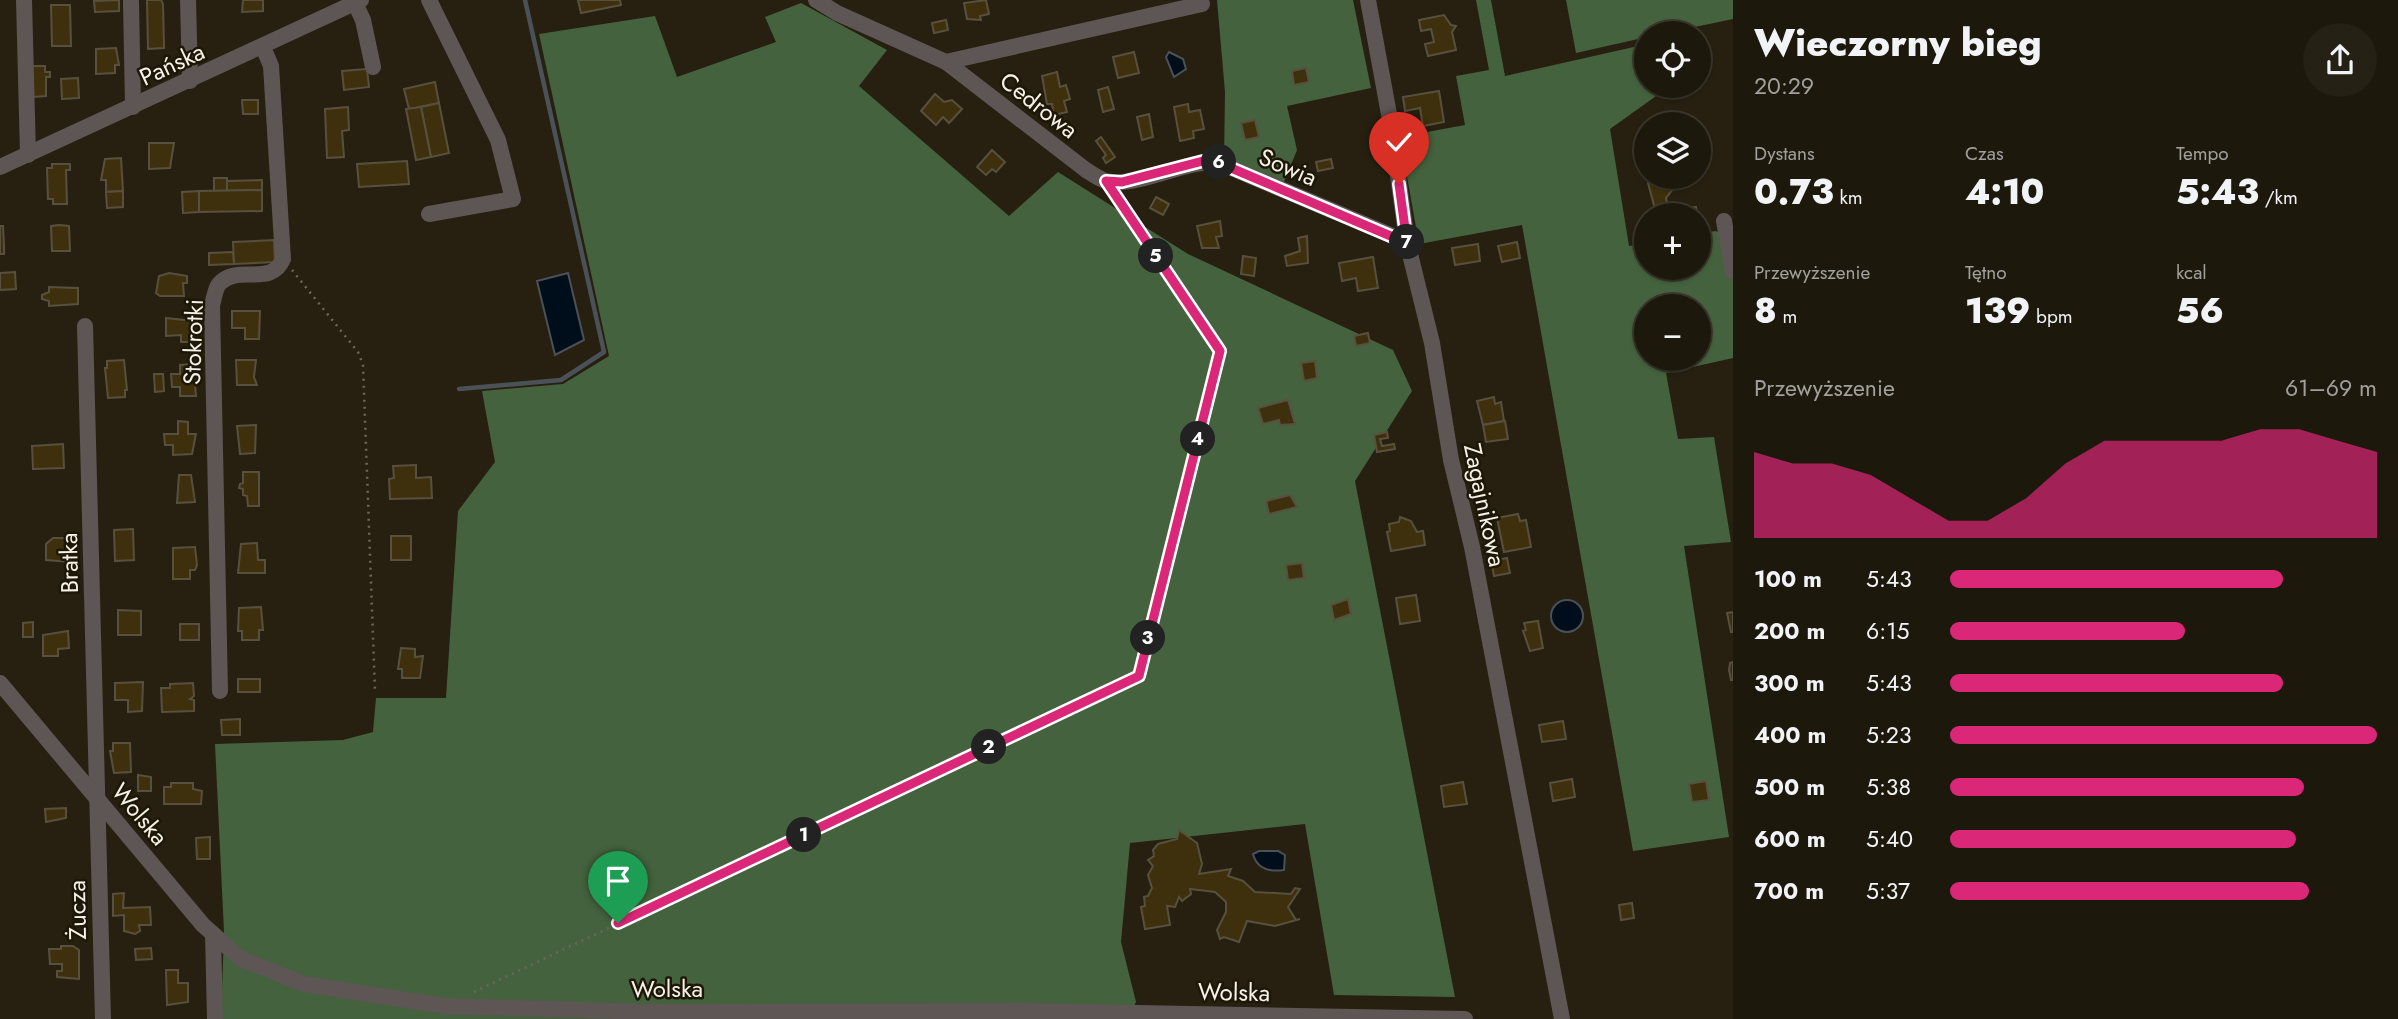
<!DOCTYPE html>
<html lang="pl">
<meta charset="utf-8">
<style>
:root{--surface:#1d180c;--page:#252115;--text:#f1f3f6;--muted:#a0a09d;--line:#3b372d;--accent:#db2777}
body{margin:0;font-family:Jost,sans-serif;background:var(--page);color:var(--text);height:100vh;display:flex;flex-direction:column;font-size:26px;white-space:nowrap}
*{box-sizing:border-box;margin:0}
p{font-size:23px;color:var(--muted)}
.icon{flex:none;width:38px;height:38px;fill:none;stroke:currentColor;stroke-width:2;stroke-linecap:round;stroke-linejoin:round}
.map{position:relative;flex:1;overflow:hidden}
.sheet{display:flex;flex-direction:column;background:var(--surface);width:665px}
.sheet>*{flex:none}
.tools{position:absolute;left:1634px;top:21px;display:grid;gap:14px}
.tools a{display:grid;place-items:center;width:77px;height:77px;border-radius:50%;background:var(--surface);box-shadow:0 2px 5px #0004,0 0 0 2px var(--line);font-size:35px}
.pin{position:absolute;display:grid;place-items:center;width:60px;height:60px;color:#fff;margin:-72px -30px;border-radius:50% 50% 50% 0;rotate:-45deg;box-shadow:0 0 7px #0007}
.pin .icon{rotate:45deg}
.km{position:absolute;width:35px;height:35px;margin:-18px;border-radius:50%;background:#222;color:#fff;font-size:19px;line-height:35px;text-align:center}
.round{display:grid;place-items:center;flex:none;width:74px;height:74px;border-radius:37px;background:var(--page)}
.overview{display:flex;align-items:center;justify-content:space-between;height:119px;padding:0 21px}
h1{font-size:38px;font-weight:800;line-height:52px}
.figures{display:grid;grid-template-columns:repeat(3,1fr);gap:10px;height:119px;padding:7px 21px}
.figures div{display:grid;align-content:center}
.figures b{font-size:35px;font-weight:800}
.figures small{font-size:19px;font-weight:400}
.figures p{font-size:19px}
.chart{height:196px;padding:14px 21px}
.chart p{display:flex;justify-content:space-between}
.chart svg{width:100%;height:126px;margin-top:7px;fill:var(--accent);opacity:.7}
ul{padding:0 21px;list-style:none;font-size:23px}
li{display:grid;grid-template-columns:112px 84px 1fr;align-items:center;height:52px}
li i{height:18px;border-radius:9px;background:var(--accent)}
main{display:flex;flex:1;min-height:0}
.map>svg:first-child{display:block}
.forest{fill:#44623d;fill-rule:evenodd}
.water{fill:#000d1b;stroke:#4a5258;stroke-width:2}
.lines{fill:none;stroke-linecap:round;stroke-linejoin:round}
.stream{stroke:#4a5258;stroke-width:4.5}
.building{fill:#3e300c;stroke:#58503f;stroke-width:2}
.path{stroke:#6d6759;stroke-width:2.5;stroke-dasharray:2 5;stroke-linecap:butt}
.minor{stroke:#5e5555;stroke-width:16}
.route-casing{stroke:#fff;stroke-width:14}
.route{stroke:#db2777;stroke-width:9}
.labels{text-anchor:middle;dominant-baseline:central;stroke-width:5;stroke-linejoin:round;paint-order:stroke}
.street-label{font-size:24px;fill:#f7f2e8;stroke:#1d1708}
</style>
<main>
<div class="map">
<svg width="1733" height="1019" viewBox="0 0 1733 1019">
<rect width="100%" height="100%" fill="#272010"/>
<g class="forest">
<polygon points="1217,0 1353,0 1371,88 1287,106 1297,150 1284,182 1224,159 1225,92"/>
<path d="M1476 0H1491L1505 76 1647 44V86H1670L1610 129 1629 246 1647 244V268H1699V234L1715 231 1733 236V358L1666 373 1678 439 1714 437 1731 542 1684 546 1729 837 1633 851 1522 225 1419 244 1400 137 1465 125 1456 76 1489 70ZM1647 306H1699V359H1647Z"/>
<polygon points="1566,0 1733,0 1733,19 1666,33 1647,33 1647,37 1576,53"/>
<polygon points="801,3 887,50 859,86 1009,216 1058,172 1188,254 1393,350 1412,391 1355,481 1455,997 1334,995 1305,824 1130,843 1121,942 1136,1002 1128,1019 221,1019 224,932 215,744 343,740 373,732 376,698 446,698 458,511 495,462 482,391 563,384 609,356 539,34 655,16 677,77 776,42 765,17"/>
</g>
<g class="water">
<polygon points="1169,52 1183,59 1186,69 1174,77 1166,57"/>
<polygon points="568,273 584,340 555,355 537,281"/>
<circle cx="1567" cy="616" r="16"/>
<path d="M1259 851H1278L1285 855 1284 870C1270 872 1257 869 1253 854Z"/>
</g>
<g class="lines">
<polyline class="stream" points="459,389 561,380 604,352 525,0"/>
</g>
<g class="building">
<polygon points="119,0 119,11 95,12 94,1"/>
<polygon points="147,0 161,0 163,4 164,48 148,49"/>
<polygon points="243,0 263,0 263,11 242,12"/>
<polygon points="578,0 620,0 621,5 581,13"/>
<polygon points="986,0 989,14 980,16 981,20 967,19 964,3"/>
<polygon points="51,5 70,5 71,46 52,46"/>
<polygon points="1444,15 1451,25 1456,26 1452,32 1456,50 1428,56 1425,44 1434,42 1431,29 1421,31 1419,20"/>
<polygon points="946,20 948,30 934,33 932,23"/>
<polygon points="116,48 119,65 115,65 115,73 96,74 96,49"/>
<polygon points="1134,52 1139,73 1118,78 1113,57"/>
<polygon points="32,66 45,66 45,72 50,72 50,77 46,77 46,96 33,97"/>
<polygon points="1306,68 1309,82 1294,85 1292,71"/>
<polygon points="367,69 369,87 344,90 342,71"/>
<polygon points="1057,72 1060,87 1066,85 1070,99 1064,101 1067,112 1054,115 1052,104 1047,104 1042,76"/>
<polygon points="78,78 79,98 62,99 61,79"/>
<polygon points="435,82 439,103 409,109 404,89"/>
<polygon points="1108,87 1114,109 1103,112 1098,90"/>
<polygon points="1439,91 1444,122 1423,126 1420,108 1405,111 1403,97"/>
<polygon points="935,94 944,102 952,100 962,109 949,123 943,117 936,125 921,111"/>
<polygon points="242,100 258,100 258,114 243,114"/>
<polygon points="439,103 449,153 431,157 421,107"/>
<polygon points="1188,104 1189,112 1200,110 1204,129 1193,131 1194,138 1180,141 1174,107"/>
<polygon points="348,107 349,130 342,131 344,157 327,158 325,109"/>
<polygon points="421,107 431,157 416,160 406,109"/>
<polygon points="1149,114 1153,137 1142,140 1137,117"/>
<polygon points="1255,120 1259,137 1245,140 1241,123"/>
<polygon points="1101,137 1115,157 1106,163 1103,158 1106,155 1096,141"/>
<polygon points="149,143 174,143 170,168 149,169"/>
<polygon points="992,150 1005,162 996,172 992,169 986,175 977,167"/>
<polygon points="121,158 123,191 106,192 106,180 101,180 105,159"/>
<polygon points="1331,159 1333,168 1318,171 1316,162"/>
<polygon points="407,161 409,184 359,187 357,164"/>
<polygon points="52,164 70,164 70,170 66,170 67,204 53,204 53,199 48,199 47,168 52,168"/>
<rect x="214" y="178" width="13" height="13"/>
<polygon points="1671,179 1673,189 1666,198 1668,207 1655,209 1648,183"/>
<polygon points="262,180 262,190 227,191 227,181"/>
<polygon points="262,190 262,211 199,212 199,191"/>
<polygon points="123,191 123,207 107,208 106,192"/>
<polygon points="199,191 199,212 183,213 182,192"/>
<polygon points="1156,197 1169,204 1163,215 1150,208"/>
<polygon points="1696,207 1697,215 1678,215 1677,210"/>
<polygon points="1220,221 1222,236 1216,237 1219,248 1202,248 1197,226"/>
<polygon points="59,225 69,226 70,251 52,251 51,226"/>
<polygon points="0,226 3,226 4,246 4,254 0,254"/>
<polygon points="1307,236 1308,263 1287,266 1285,256 1300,251 1298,238"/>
<polygon points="274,240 275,262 234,264 233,242"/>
<polygon points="1517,242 1520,258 1502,262 1498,246"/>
<polygon points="1478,244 1480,261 1455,265 1452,248"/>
<polygon points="233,252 234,264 209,265 209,253"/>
<polygon points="1243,256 1256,258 1254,276 1241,274"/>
<polygon points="1373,257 1378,288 1358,291 1356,278 1342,281 1339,263"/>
<polygon points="1674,268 1691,268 1692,271 1675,275"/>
<polygon points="15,272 16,289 0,290 0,273"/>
<polygon points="169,273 187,276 187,283 183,283 184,296 160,296 156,293 159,276"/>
<polygon points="49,287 78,288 78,304 49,306 49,301 42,299 42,295 49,292"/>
<polygon points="232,311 260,311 259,339 245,339 245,328 232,328"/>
<polygon points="166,318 194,321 195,342 181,342 181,335 166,336"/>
<polygon points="1368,333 1370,343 1356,346 1354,336"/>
<polygon points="124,360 127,390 125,390 125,397 108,398 105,368 107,368 107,361"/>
<polygon points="236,360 256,360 254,377 257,385 237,385"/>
<polygon points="1315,361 1317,378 1304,381 1301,363"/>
<polygon points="193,364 196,396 180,396 180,387 172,387 171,374 180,374 180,365"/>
<polygon points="154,374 163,374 164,391 155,392"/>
<polygon points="1494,397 1495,404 1501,402 1504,421 1483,425 1477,401"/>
<polygon points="1288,400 1295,424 1280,425 1279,420 1263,424 1258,408"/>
<polygon points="178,421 188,422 188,434 196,434 192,454 173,455 173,445 165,445 164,434 178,434"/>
<polygon points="1505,421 1508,439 1486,442 1483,425"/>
<polygon points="256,425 255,453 240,454 237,426"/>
<polygon points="1387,432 1388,438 1380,439 1382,446 1394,444 1395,449 1377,452 1374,435"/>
<polygon points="63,444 64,468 33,469 32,446"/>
<polygon points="416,465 416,478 431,477 432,498 390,499 389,479 394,478 393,466"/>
<polygon points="243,472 259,472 259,506 248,506 247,496 243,495 243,489 239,488 240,484 243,483"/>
<polygon points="179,475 191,475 195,502 177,503"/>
<polygon points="1290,495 1297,507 1269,514 1266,501"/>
<polygon points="1518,514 1520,521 1526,520 1531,547 1504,552 1497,518"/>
<polygon points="1400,517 1411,521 1417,532 1423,531 1425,545 1391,551 1387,532 1390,531 1389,524 1399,522"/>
<polygon points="133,529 134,560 115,561 114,530"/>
<rect x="391" y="536" width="20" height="24"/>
<polygon points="53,538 67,538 70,562 46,560 46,544"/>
<polygon points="257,543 258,560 265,560 265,573 238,573 241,544"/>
<polygon points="195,547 197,565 195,570 190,570 190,579 173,579 173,548"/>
<polygon points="1507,558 1510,573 1494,576 1491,561"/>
<polygon points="1302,563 1304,578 1288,580 1286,565"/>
<polygon points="1416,595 1420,621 1400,624 1396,598"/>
<polygon points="1348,599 1351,614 1334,620 1331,605"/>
<polygon points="261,607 263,630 259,630 259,640 242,640 242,631 238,631 239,608"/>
<polygon points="118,610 141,611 141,635 118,635"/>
<polygon points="1733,612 1733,632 1731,632 1727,613"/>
<polygon points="1538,621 1543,648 1530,651 1523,631 1526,630 1524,623"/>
<polygon points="33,622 33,637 23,637 23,623"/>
<rect x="180" y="624" width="19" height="16"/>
<polygon points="68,631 69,648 58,649 58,656 43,656 43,635"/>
<polygon points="401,648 415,649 415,657 423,656 420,678 402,678 402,669 398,669"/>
<polygon points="1733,662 1733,680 1731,680 1729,670 1730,663"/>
<rect x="238" y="679" width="22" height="13"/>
<polygon points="143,682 142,711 128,712 128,700 115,700 115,683"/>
<polygon points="193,683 194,696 190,699 194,700 194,711 162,712 161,688 170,688 170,684"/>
<polygon points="240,719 240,735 222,735 221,720"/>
<polygon points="1563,721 1566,739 1542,742 1539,725"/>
<polygon points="113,743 130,743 131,772 114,773 110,751 113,751"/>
<polygon points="138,775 151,777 151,791 138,791"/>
<polygon points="1572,779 1575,797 1553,801 1550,783"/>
<polygon points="1706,781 1709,800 1692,802 1689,784"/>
<polygon points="1463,782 1467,804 1444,807 1441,786"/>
<polygon points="171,783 193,783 193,789 202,791 201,804 164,804 164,787 171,787"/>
<polygon points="66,808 66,818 46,822 45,809"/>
<polygon points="1179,830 1197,843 1202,864 1199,874 1231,869 1228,876 1243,881 1255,892 1291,894 1295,888 1300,889 1288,907 1296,920 1300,919 1275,926 1247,921 1239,942 1224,937 1220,939 1217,930 1226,912 1226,902 1215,892 1190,889 1191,894 1182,901 1179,897 1175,907 1167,906 1170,925 1145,929 1141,907 1145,906 1144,897 1148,896 1152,888 1148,875 1153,866 1148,860 1154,856 1153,850 1158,844 1177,839"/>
<polygon points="210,837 210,859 197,859 196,838"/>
<polygon points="124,893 123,908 150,907 151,925 139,925 140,931 135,934 124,931 124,915 113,916 113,894"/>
<polygon points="1632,903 1634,918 1621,920 1619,905"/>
<polygon points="61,946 73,946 79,950 79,979 57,977 57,971 62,971 62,964 50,964 49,949 61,949"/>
<polygon points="151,948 152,959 136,960 135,949"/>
<polygon points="166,970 178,970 178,983 188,983 188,1002 167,1005"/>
</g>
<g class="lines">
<g class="path">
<polyline points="292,270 358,352 363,365 375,691"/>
<polyline points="474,992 1139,676 1220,351 1116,197"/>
</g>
<g class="minor">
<polyline points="24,0 28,155"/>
<polyline points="188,0 190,81"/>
<path d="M816 0 837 13 946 62 1086 170C1092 174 1099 179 1106 181 1133 189 1185 160 1217 162L1407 242"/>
<polyline points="1368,0 1391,125 1407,242 1432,343 1451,460 1472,547 1562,1019"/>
<polyline points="131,2 133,107"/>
<polyline points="355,3 363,20 373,67"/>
<polyline points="946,62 1202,4"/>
<polyline points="0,167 361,0"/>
<polyline points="429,214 513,199 498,140 429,0"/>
<polyline points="1724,221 1733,272"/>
<polyline points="85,326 103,1019"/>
<polyline points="0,683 203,925 241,959 304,984 445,1006 653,1012 1030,1011 1465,1019"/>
<path d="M220 691 212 305C214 299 215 289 219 284 238 263 271 288 283 259L271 66 263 47"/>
<polyline points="213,934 215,1019"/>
</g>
</g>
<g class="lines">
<g class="route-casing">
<polyline id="route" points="618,923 1139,676 1220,351 1106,181 1122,182 1203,161 1217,162 1407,243 1399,184"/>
</g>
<use href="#route" class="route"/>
</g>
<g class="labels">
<g class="street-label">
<text transform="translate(172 64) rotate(-25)">Pańska</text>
<text transform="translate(1039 105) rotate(38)">Cedrowa</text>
<text transform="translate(1288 167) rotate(23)">Sowia</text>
<text transform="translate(193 342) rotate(-88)">Stokrotki</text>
<text transform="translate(1485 505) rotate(78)">Zagajnikowa</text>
<text transform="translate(69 563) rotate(-91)">Bratka</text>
<text transform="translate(140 814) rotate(50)">Wolska</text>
<text transform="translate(77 910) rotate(-91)">Żucza</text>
<text x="667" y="988">Wolska</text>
<text transform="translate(1234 992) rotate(1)">Wolska</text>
</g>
</g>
</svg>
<div class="tools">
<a><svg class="icon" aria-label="locate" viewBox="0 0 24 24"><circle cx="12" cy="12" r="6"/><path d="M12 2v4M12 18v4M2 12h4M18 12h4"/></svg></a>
<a><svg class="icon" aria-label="layers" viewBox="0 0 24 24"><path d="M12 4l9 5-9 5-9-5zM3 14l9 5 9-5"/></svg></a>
<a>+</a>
<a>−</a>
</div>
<div class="pin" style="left:618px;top:923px;background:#1e9e55"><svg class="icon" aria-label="arrive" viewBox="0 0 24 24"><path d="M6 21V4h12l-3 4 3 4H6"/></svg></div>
<div class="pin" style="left:1399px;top:184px;background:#d93025"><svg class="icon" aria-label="check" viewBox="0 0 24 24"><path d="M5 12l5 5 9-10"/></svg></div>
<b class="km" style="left:804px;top:835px">1</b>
<b class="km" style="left:989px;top:747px">2</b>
<b class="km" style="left:1148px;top:638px">3</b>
<b class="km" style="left:1198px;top:439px">4</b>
<b class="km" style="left:1156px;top:256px">5</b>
<b class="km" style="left:1219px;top:162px">6</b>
<b class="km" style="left:1407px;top:242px">7</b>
</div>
<section class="sheet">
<div class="overview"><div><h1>Wieczorny bieg</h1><p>20:29</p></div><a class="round"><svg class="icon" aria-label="share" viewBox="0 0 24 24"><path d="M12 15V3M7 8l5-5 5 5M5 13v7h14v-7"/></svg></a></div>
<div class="figures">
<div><p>Dystans</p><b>0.73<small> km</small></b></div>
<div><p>Czas</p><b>4:10</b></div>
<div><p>Tempo</p><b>5:43<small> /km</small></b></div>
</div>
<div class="figures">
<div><p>Przewyższenie</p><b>8<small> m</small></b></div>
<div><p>Tętno</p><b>139<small> bpm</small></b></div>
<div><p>kcal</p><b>56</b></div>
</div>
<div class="chart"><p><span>Przewyższenie</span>61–69 m</p>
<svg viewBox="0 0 160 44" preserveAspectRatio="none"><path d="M0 44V14L10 18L20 18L30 22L40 30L50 38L60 38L70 30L80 18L90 10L100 10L110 10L120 10L130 6L140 6L150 10L160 14V44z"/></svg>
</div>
<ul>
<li><b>100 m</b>5:43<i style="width:78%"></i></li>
<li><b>200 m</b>6:15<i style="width:55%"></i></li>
<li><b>300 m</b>5:43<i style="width:78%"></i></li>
<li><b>400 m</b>5:23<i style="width:100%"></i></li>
<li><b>500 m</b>5:38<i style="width:83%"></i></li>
<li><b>600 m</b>5:40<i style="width:81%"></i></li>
<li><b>700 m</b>5:37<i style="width:84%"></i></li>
</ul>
</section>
</main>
